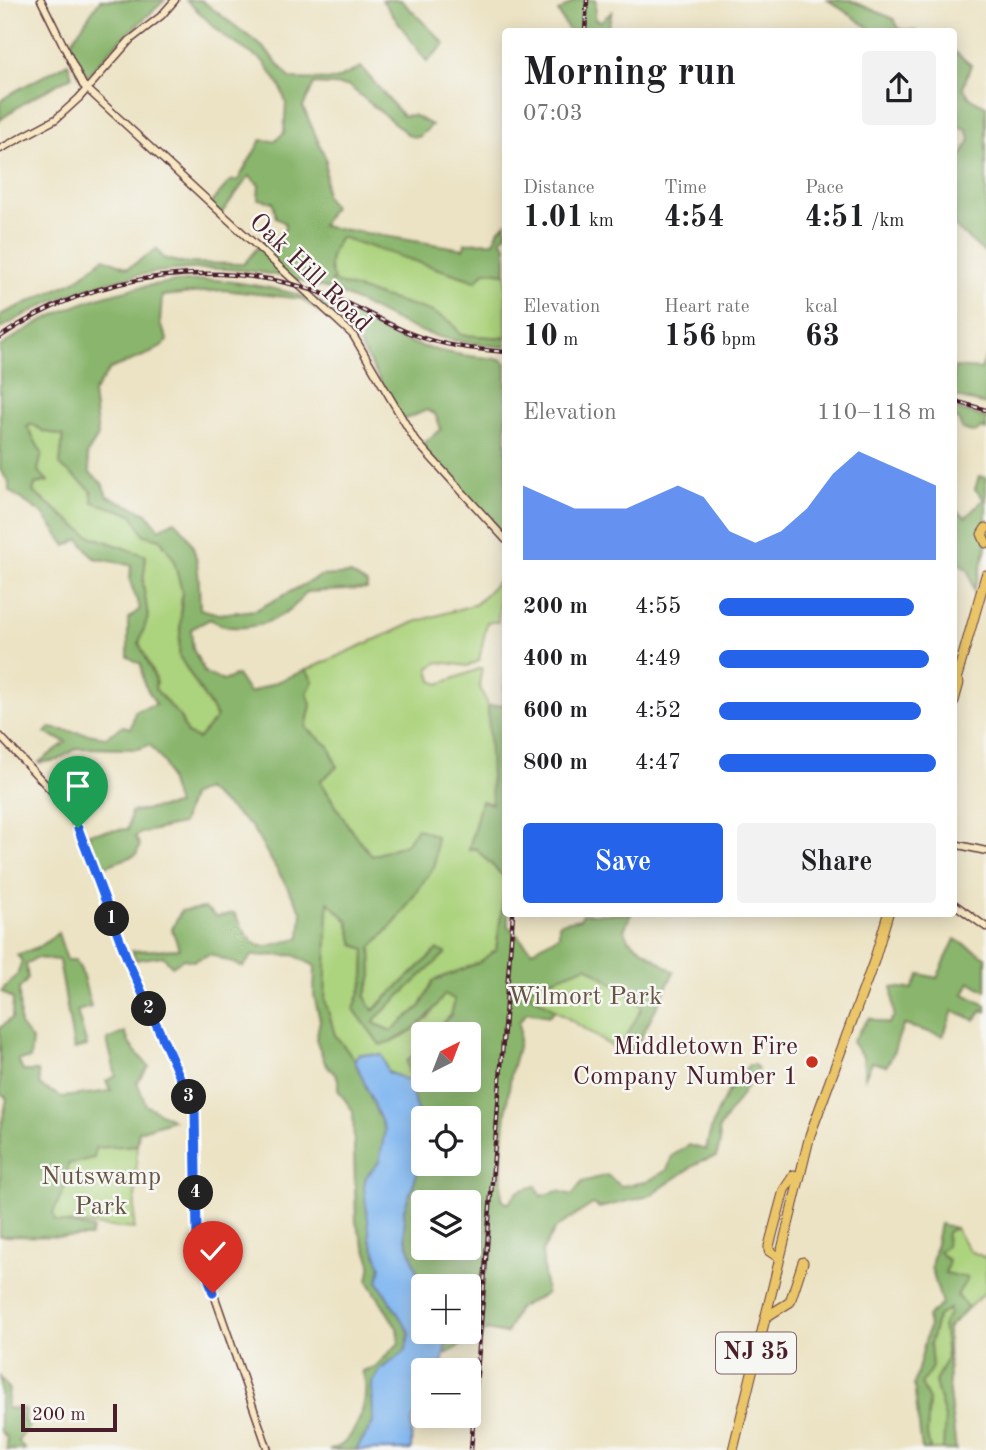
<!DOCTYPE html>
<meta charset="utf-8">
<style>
:root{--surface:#fff;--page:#f2f2f2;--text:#202124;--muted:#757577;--accent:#2563eb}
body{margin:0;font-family:"Old Standard TT",serif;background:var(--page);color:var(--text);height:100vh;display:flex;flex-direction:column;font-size:26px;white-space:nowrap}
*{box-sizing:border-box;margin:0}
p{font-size:23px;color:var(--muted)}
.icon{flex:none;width:38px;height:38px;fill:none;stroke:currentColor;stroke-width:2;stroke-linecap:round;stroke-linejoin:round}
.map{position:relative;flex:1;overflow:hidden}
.details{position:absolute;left:502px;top:28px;width:455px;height:889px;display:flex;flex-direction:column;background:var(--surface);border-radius:7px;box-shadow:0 4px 18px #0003}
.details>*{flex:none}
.needle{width:46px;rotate:42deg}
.buttons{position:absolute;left:411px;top:1022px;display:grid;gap:14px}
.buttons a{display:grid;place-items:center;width:70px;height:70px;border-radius:7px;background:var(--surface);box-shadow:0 4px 18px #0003;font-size:35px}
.scale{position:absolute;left:21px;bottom:18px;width:96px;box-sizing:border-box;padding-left:7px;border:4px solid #4a1f2b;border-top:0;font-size:19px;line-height:24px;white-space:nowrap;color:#4a1f2b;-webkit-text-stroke:5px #f6f6f2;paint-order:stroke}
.pin{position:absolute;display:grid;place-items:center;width:60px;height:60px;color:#fff;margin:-72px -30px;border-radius:50% 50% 50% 0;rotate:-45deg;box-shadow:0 0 7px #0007}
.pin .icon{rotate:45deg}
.km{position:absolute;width:35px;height:35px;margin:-18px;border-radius:50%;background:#222;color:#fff;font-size:19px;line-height:35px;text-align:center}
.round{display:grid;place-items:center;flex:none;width:74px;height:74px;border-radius:7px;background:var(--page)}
.headline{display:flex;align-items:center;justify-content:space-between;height:119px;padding:0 21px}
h1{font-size:38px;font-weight:700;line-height:52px}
.figures{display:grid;grid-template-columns:repeat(3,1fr);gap:10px;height:119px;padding:7px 21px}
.figures div{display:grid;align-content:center}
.figures b{font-size:30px;font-weight:700}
.figures small{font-size:19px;font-weight:400}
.figures p{font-size:19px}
.chart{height:196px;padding:14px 21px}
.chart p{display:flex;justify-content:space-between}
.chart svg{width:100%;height:126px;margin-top:7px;fill:var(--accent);opacity:.7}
.cta{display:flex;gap:14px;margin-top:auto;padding:14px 21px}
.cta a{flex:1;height:80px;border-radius:7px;background:var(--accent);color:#fff;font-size:28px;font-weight:700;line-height:80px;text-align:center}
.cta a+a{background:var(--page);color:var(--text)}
ul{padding:0 21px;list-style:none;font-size:23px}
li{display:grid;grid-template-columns:112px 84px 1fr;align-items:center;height:52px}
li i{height:18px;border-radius:9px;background:var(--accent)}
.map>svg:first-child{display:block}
.green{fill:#acd37d;stroke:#7b7954;stroke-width:2}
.forest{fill:#89b56c;stroke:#6a6a4c;stroke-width:2;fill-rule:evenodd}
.water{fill:#82b8f1;stroke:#666c8e;stroke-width:2}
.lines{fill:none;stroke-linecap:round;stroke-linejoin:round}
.secondary-casing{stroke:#623c42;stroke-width:9}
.highway-casing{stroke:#623c42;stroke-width:11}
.secondary{stroke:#f7e8c3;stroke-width:6}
.highway{stroke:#eac669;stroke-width:9}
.rail-casing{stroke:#4a1f2b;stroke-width:4.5}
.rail{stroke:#f6f6f2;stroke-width:2;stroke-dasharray:5;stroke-linecap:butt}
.route-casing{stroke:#fff;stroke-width:14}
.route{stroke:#2563eb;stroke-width:9}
.poi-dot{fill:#c8321e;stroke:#f6f6f2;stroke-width:2.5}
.labels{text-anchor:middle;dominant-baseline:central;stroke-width:5;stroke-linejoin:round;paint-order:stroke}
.shield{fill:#f6f6f2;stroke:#7e6067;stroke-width:2}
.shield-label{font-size:24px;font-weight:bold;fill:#4a1f2b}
.street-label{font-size:26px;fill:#4a1f2b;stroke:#f6f6f2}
.park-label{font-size:26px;fill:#675544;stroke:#f6f6f2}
.poi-label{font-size:26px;fill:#4a1f2b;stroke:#f6f6f2;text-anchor:end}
</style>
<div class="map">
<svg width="986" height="1450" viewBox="0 0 986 1450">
<rect width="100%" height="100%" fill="#f6f6f2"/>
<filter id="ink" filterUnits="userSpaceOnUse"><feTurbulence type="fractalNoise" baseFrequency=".0143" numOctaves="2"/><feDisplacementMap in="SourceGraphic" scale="14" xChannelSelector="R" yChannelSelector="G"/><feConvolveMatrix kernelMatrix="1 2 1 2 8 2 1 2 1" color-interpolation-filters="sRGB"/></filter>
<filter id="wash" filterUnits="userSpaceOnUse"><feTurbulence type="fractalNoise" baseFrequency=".00686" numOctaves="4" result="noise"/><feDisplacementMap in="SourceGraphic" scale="28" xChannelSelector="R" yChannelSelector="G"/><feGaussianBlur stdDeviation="1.57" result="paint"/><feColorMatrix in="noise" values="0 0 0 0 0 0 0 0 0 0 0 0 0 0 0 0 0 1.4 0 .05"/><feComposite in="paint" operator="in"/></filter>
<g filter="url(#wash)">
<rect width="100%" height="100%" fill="#ece3c4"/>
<g class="green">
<polygon points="340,236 476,281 485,271 506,273 506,338 461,335 451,322 430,311 329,281 331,253"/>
<polygon points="33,424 43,431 63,436 60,465 91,490 93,502 132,514 144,534 160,539 173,558 182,591 179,656 217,718 198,739 187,735 180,717 155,689 156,680 139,643 148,617 143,583 146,556 88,535 33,492 35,484 47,482 38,471 27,427"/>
<polygon points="506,573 506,591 500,596 498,622 487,622 479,661 468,666 439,662 429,668 432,681 439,684 482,668 479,685 488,706 493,792 492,804 481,801 469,849 475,848 506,879 496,950 478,963 433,981 421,1006 391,1031 373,1023 375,1019 445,953 437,950 372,1011 365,997 372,976 371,948 397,920 435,865 407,844 372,857 349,827 320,780 337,767 329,746 306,728 311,705 307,693 313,681 306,670 415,622 476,604"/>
<polygon points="328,901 348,921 354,945 365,949 364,981 354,1009 380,1044 428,1018 444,993 455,999 451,1015 433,1034 424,1034 423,1044 408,1061 412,1082 388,1072 359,1054 354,1059 335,1035 325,1000"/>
<polygon points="587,966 636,999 642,1008 619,1051 530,994 532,987"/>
<polygon points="137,1145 134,1229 55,1222 53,1213 68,1180 68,1164 94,1158 95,1148"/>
<path d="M955 1228 970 1251 986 1258V1291L968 1308C953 1291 945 1274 938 1252L946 1246V1232Z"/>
<polygon points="949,1309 949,1314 943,1324 947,1357 935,1382 945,1418 943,1450 930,1450 927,1435 929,1400 920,1385 932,1367 930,1344 938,1316"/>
</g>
<g class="forest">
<polygon points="100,0 165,0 113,47 82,82 67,48"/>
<path d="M186 0H201L264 48 291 79 336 80 361 67 403 116 413 115 432 125 419 137 410 136 349 86 314 84 303 107 326 159 325 195 333 207 322 226 464 249 465 243 494 242 499 229 506 223V234L501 239 506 246V273L485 271 476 281 340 237C332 251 325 264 334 279L331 281 430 311 451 322 461 335 506 338V347C481 345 456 342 432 335 397 325 366 303 331 290 219 250 100 268 0 329V315L75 281 104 258 128 268 157 249 163 258 182 263 244 264 262 242 273 240 285 229V223L276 218 273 202 258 199 259 185 249 176 221 214 210 204 230 181 238 180 261 140 274 141 284 133 286 103 281 88 263 61 225 37Z"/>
<polygon points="382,0 401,0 445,44 427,62"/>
<polygon points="576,0 596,0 595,20 601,21 612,12 607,31 569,31 558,12"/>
<polygon points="828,0 850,0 894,19 899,29 918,31 874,31"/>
<polygon points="954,51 971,65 963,87 970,98 986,106 986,254 954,226 954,173 970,139 967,129 957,127 954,117"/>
<polygon points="68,63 72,76 25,102 0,120 0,101 15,91"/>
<path d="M217 280C260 285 298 292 338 308 362 317 383 331 406 341 437 353 469 357 501 359L506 363V538L420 446 441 429 435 414 427 410 403 420 359 344 302 299 223 290 162 296 160 323 168 341 153 352 110 369 93 393 98 436 87 454 90 473 102 483 107 496 147 513 159 529 175 521C202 546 198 575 200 609L219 614 256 610 320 576 351 574 367 584V589L306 592C291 616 259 630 230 627 223 627 216 622 210 619L191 629 193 649 205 673 223 681 237 675 249 693 306 670 313 681 307 693 311 704 306 728 329 746 337 767 320 781 349 827 372 856 406 844 417 828 436 836 435 865 397 920 371 948 372 976 365 997 373 1011 437 950 446 953 375 1019 374 1023 391 1031 421 1006 433 981 478 963 496 950 506 879 475 848 469 850 481 801 492 804 488 706 503 705 506 667 508 926 532 951 559 935V923L580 919 583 914H631L624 930 628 939 674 972 640 1040 629 1053 622 1046 623 1042 642 1008 636 999 587 966 532 987 530 994 555 1010 549 1016 527 1012 519 1022C523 1041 514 1056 511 1075 505 1116 500 1157 502 1199L508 1204 518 1191 536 1186 541 1196 558 1191 572 1195 582 1182 607 1175 621 1186 646 1182 667 1170 672 1156 689 1145 706 1150C712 1117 726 1089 749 1065H754L758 1069 719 1129 720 1144 716 1157 701 1161 649 1196 599 1208 593 1204 556 1228 542 1252 546 1294 518 1308 506 1334 487 1330 444 1355 448 1332H469V1304L473 1301 475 1281H448L442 1286H432L418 1275 405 1235 404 1211 418 1171 413 1144 420 1122 411 1089 407 1061 423 1044 424 1080H469V1034H433L451 1015 455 1000 445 994C427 1020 412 1036 380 1045L354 1009 364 981 365 949 354 945 348 921 328 902 325 1000 335 1035 354 1059 385 1130 370 1238 381 1267 378 1282 410 1333 405 1352 381 1369 372 1384 373 1423 356 1450H329C334 1448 340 1447 344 1443 361 1426 371 1393 362 1371L375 1367 399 1343 397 1328 368 1281 371 1263 356 1223 353 1111 338 1090V1078L325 1063 316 1039 320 1020 314 996 315 966 294 955 252 956 243 967 210 954 194 961 183 959 172 966 163 956 136 960 132 951 179 949 172 929 181 911 205 908 217 917 234 913C257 955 255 949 300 938L302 912 251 826 205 789 191 796 182 824 141 833 135 837 140 845 136 855 101 868 88 833 128 829 131 812 177 805 164 763 150 745 137 749 77 748 58 760 38 763 66 742 45 733 50 728 106 737 123 726 131 728 135 711 156 704 144 684 141 664 128 657V619L140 609 130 581 131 565 94 558 79 539 66 546 43 514 9 491V482L0 470V347C65 301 138 280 217 280ZM32 424 43 431 63 436 60 465 91 490 93 502 132 514 144 535 160 539 173 558 182 591 179 656 217 717 198 739 187 734 180 717 155 689 156 680 139 643 148 617 143 583 146 556 88 535 33 492 35 484 48 481 38 471 42 453 27 427ZM424 1118H469V1164H424ZM424 1202H469V1248H424Z"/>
<polygon points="986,356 986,405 954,396 954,367 981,369"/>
<polygon points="954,408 986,418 986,430 982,428 975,433 962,429 958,419 954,419"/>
<polygon points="979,476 986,478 986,548 974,591 969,571 954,559 954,509 966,517 984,499 975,489"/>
<polygon points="58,933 67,960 75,960 81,970 91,1007 77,1011 87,1046 74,1049 59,960 35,958 26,965 28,979 19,989 20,1025 32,1040 30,1059 18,1060 23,1071 38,1071 40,1086 62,1097 111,1091 106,1081 116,1076 107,1040 125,1032 130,1045 149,1067 137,1082 146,1105 173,1120 139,1131 137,1145 95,1148 94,1158 68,1164 68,1180 53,1213 55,1221 93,1229 90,1237 0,1236 0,1133 7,1098 0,1094 0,1028 12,1018 13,999 1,991 17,975 22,961 17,955 41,946"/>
<path d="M955 939 986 957V991L970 982 964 994 986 1005V1012L982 1010 975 1020 953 1011 943 1036 904 1025C896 1038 896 1054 886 1066L872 1062 865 1077 863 1057 852 1042 869 1018 888 1024 894 1016 892 987 912 989 920 974 937 978Z"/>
<polygon points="940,1224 955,1228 947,1232 946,1246 939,1252 949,1261 945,1273 968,1278 957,1295 968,1308 948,1328 949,1392 956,1450 943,1450 945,1418 935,1382 947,1357 943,1324 949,1314 949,1309 938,1316 930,1344 932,1367 921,1384 929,1400 927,1435 930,1450 922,1450 914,1385 929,1326 927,1317 942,1304 931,1267"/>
<polygon points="0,1377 9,1390 6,1408 25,1409 24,1421 29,1427 18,1441 25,1450 7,1450 7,1438 0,1431"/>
</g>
<polygon class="water" points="359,1054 382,1055 388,1072 412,1082 411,1089 420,1122 413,1144 418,1171 404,1210 405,1235 418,1275 432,1286 424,1286 424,1332 448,1332 441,1370 424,1370 423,1402 412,1421 411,1450 356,1450 373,1423 372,1384 381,1369 405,1352 410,1333 378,1282 381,1267 370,1238 364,1187 366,1177 379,1162 385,1130 354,1059"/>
</g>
<g filter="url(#ink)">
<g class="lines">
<g class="secondary-casing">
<g id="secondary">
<polyline points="41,0 83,85 353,335 415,440 506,540"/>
<polyline points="0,149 56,119 79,98 130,40 161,16 175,0"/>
<polyline points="0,736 62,802 74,820 128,961 192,1103 196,1124 196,1231 200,1254 268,1450"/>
<polyline points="954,844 986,851"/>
<polyline points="954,904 986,927"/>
</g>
</g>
<g class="highway-casing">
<g id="highway">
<polyline points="986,528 982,534 986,543"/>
<polyline points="954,687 986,575"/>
<polyline points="954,701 959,683"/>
<polyline points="775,1255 769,1251 769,1246 784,1190 794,1175"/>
<polyline points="766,1317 790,1302 803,1262"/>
<polyline points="733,1450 810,1135 874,961 888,914"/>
</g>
</g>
<use href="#secondary" class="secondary"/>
<use href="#highway" class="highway"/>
<g class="rail-casing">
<g id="rail">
<polyline points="585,32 587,0"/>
<path d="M0 337C97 270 225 255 335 298 362 308 386 324 412 334 443 346 473 349 506 352"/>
<polyline points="954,401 986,410"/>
<polyline points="471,1450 513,914"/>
</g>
</g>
<use href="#rail" class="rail"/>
</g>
</g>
<g class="lines" filter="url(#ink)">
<g class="route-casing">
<polyline id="route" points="78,828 128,961 195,1111 197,1239 213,1293"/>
</g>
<use href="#route" class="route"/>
</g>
<circle class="poi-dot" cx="812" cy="1062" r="7"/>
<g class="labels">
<rect class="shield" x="716" y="1332.5" width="80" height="41" rx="5"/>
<g class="shield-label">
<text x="756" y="1353">NJ 35</text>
</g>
<g class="street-label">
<text transform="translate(310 273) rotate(44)">Oak Hill Road</text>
</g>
<g class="park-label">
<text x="585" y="997">Wilmort Park</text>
<text x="101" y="1177">Nutswamp<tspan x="101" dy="30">Park</tspan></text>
</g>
<g class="poi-label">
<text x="798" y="1047">Middletown Fire<tspan x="798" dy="30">Company Number 1</tspan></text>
</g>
</g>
</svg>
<div class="buttons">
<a><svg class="needle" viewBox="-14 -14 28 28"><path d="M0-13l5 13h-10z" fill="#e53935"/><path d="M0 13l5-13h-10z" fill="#757577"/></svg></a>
<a><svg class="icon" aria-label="locate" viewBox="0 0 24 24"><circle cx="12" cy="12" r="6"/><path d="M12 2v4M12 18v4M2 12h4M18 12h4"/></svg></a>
<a><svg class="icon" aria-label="layers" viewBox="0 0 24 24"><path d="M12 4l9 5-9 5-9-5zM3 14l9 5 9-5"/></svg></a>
<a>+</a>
<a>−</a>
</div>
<div class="scale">200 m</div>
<div class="pin" style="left:78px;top:828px;background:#1e9e55"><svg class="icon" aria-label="arrive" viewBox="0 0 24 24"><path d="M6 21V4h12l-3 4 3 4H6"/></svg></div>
<div class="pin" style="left:213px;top:1293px;background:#d93025"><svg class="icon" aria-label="check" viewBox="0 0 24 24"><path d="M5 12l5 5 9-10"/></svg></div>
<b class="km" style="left:112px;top:919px">1</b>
<b class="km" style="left:149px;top:1009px">2</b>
<b class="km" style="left:189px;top:1097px">3</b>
<b class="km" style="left:196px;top:1193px">4</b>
<section class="details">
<div class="headline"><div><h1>Morning run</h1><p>07:03</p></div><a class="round"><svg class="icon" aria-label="share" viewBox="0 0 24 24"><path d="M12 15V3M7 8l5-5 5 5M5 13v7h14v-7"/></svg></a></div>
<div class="figures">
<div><p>Distance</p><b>1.01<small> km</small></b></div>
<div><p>Time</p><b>4:54</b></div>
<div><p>Pace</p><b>4:51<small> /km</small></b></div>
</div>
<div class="figures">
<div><p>Elevation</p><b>10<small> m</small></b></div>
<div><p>Heart rate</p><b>156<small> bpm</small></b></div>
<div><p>kcal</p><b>63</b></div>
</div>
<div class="chart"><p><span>Elevation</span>110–118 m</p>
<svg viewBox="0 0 160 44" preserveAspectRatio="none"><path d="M0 44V18L10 22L20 26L30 26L40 26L50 22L60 18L70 22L80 34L90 38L100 34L110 26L120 14L130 6L140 10L150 14L160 18V44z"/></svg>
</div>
<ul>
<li><b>200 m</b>4:55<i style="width:90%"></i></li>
<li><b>400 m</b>4:49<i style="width:97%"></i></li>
<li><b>600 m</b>4:52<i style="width:93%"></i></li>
<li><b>800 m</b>4:47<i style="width:100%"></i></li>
</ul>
<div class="cta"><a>Save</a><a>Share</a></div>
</section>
</div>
